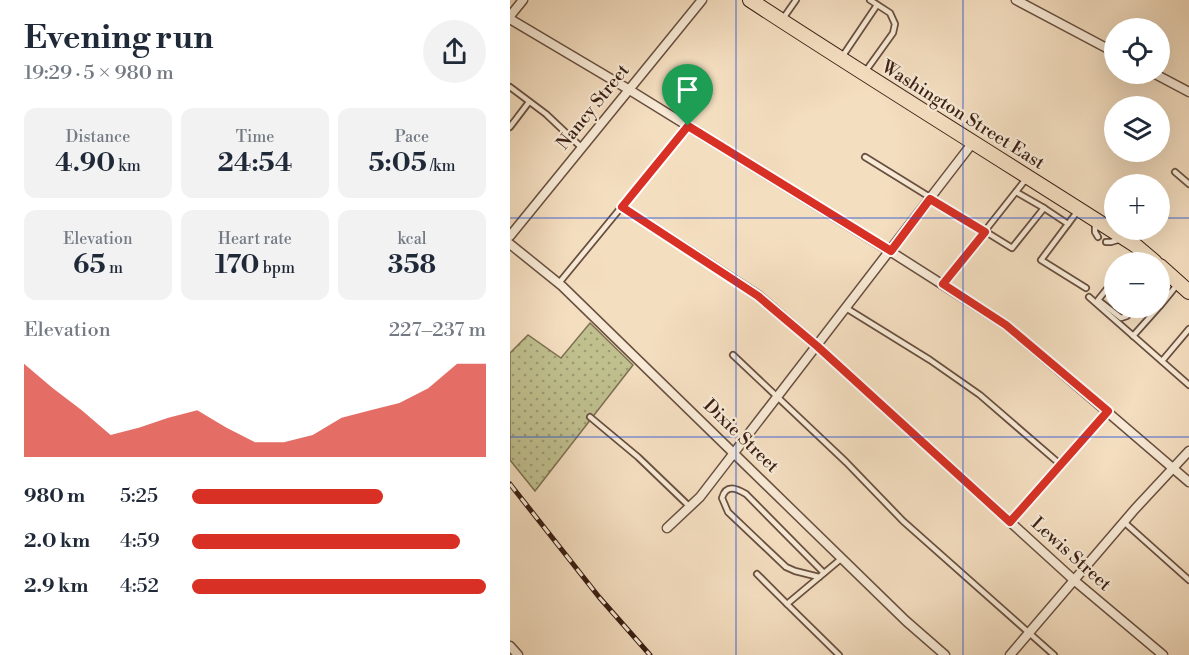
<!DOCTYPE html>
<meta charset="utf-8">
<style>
:root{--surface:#fff;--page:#f2f2f3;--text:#1f2937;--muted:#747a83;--accent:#d93025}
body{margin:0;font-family:"Libre Bodoni",serif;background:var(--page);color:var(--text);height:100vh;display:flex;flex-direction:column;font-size:22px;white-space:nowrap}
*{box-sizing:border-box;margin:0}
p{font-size:20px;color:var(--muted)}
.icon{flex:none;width:33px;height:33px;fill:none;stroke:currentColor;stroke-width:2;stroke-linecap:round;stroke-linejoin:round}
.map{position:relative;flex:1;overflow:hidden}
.side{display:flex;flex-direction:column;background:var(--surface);width:510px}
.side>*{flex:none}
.buttons{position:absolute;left:594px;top:18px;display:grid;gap:12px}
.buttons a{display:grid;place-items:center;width:66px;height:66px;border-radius:50%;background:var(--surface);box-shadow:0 6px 24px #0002;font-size:30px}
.pin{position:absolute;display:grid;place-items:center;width:51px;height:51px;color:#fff;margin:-62px -26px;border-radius:50% 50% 50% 0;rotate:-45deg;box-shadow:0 0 6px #0007}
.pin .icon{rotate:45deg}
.round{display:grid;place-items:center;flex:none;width:63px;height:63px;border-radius:32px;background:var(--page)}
.overview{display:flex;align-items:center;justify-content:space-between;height:102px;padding:0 24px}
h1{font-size:33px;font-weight:800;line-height:45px}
.metrics{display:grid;grid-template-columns:repeat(3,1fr);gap:9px;height:102px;padding:6px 24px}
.metrics div{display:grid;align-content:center;border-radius:12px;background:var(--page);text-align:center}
.metrics b{font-size:26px;font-weight:800}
.metrics small{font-size:16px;font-weight:400}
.metrics p{font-size:16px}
.chart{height:168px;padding:12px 24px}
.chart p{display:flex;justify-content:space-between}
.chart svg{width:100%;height:108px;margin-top:6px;fill:var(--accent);opacity:.7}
ul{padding:0 24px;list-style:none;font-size:20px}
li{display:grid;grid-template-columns:96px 72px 1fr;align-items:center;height:45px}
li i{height:15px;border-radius:8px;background:var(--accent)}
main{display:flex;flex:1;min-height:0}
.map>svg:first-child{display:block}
.park{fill:url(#park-dots);stroke:#7d7052;stroke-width:1.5}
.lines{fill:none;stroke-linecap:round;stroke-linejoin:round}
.service-casing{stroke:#684f3f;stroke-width:8}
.minor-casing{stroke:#684f3f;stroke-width:11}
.primary-casing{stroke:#3a1f14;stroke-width:16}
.service{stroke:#f8ead6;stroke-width:4.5}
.minor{stroke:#f8ead6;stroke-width:8}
.primary{stroke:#f4dec0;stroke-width:14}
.rail-casing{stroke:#3a1f14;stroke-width:5}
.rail{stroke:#f8ead6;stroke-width:3;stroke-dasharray:9;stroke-linecap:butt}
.route-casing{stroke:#fff;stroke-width:12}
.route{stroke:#d93025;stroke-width:8}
.grid{fill:none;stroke:#1d4ed8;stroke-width:1.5;stroke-opacity:0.55}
.labels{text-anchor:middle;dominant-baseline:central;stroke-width:4.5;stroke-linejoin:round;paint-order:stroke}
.street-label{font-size:18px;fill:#3a1f14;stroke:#f8ead6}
</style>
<main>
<section class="side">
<div class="overview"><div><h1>Evening run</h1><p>19:29 · 5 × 980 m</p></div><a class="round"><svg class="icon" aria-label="share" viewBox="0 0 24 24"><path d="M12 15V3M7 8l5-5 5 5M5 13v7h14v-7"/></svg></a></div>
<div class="metrics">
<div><p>Distance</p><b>4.90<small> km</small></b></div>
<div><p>Time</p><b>24:54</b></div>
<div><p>Pace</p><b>5:05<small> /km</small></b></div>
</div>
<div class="metrics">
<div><p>Elevation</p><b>65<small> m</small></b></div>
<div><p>Heart rate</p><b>170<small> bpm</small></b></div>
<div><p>kcal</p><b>358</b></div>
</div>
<div class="chart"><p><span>Elevation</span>227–237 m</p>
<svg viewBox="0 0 160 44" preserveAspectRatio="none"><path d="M0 44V6L10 16L20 25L30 35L40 32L50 28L60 25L70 32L80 38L90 38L100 35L110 28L120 25L130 22L140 16L150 6L160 6V44z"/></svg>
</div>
<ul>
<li><b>980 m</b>5:25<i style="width:65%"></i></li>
<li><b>2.0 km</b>4:59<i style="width:91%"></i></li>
<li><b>2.9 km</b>4:52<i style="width:100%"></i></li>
</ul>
</section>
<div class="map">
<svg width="679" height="655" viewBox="0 0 679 655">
<defs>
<pattern id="park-dots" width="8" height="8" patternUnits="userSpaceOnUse" patternTransform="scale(1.5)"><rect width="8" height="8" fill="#c0c08f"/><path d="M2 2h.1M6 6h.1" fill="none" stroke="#9d9b74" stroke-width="1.8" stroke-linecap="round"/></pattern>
</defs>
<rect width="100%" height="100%" fill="#f4dec0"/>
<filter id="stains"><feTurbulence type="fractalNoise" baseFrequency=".00333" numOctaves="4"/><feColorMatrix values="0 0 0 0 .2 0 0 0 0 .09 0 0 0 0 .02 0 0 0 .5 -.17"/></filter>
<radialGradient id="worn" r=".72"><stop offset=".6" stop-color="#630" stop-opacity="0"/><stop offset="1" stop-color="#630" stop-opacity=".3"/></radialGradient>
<polygon class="park" points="80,323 123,365 25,491 0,460 0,353 18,335 51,358"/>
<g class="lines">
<g class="service-casing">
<g id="service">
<polyline points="272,20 286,0"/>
<polyline points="332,57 367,5"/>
<polyline points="355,72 383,33 385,24 380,13 360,0"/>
<polyline points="0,87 36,114 72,148"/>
<polyline points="0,127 19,102"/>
<polyline points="355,157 502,248 534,208 558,224 567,212"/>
<polyline points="665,172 679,184"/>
<polyline points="506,192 534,208"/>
<polyline points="585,222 585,232 588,237"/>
<polyline points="558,224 531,260 576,288"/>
<polyline points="596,242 601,242 611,239"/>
<polyline points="619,262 628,252"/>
<polyline points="604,280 588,300 611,318 617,316 625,308"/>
<polyline points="49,283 178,126"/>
<polyline points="433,284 516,179"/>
<polyline points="579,297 679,385"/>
<polyline points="650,306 667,285"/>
<polyline points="336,308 420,360 470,395 551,465"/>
<polyline points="623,336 648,308"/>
<polyline points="223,355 336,462 393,521 544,655"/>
<polyline points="652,361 679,329"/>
<polyline points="80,417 128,457 180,507"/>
<polyline points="501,522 598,411"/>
<polyline points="614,522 679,580"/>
<polyline points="247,574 277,604"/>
<path d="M309 577 285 571 276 567 218 512 212 498C216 484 226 488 236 494L314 573"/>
<polyline points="329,655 277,604 332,558"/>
</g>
</g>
<g class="minor-casing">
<g id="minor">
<polyline points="506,0 604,52"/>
<polyline points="0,16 13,0"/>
<polyline points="0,19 118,89 375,248 496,325 679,482"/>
<polyline points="645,74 679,92"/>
<polyline points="112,207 248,295 307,346 565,581 653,655"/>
<polyline points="0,236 192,0"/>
<polyline points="0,244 52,286 396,621 435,655"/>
<polyline points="157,528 190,497 464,141"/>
<polyline points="0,646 8,655"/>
<polyline points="500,655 625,509 679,451"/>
</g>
</g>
<g class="primary-casing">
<g id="primary">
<path d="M240 0C367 83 497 163 625 245L645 262"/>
<polyline points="650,266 679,292"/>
</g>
</g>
<use href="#service" class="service"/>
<use href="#minor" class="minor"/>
<use href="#primary" class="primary"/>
<g class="rail-casing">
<polyline id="rail" points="0,484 89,597 140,655"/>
</g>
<use href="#rail" class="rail"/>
</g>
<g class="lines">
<g class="route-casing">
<polygon id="route" points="178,126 381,251 420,199 475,232 433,284 496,325 598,411 500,522 307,346 248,296 112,207"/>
</g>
<use href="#route" class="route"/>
</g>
<path class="grid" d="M226 0V655M453 0V655M0 218H604M650 218H679M0 437H679"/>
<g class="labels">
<g class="street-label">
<text transform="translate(83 107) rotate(-51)">Nancy Street</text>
<text transform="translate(453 115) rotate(32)">Washington Street East</text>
<text transform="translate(231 436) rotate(44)">Dixie Street</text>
<text transform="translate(561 554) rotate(42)">Lewis Street</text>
</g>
</g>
<rect width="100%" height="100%" filter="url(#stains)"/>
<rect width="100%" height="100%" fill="url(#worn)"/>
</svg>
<div class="buttons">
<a><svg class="icon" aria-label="locate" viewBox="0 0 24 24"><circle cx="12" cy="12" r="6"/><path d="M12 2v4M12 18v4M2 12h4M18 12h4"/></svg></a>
<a><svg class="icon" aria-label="layers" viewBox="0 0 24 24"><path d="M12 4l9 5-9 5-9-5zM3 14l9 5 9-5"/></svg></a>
<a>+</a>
<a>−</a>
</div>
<div class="pin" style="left:178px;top:126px;background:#1e9e55"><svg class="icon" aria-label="arrive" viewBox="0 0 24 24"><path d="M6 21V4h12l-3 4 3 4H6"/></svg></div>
</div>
</main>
